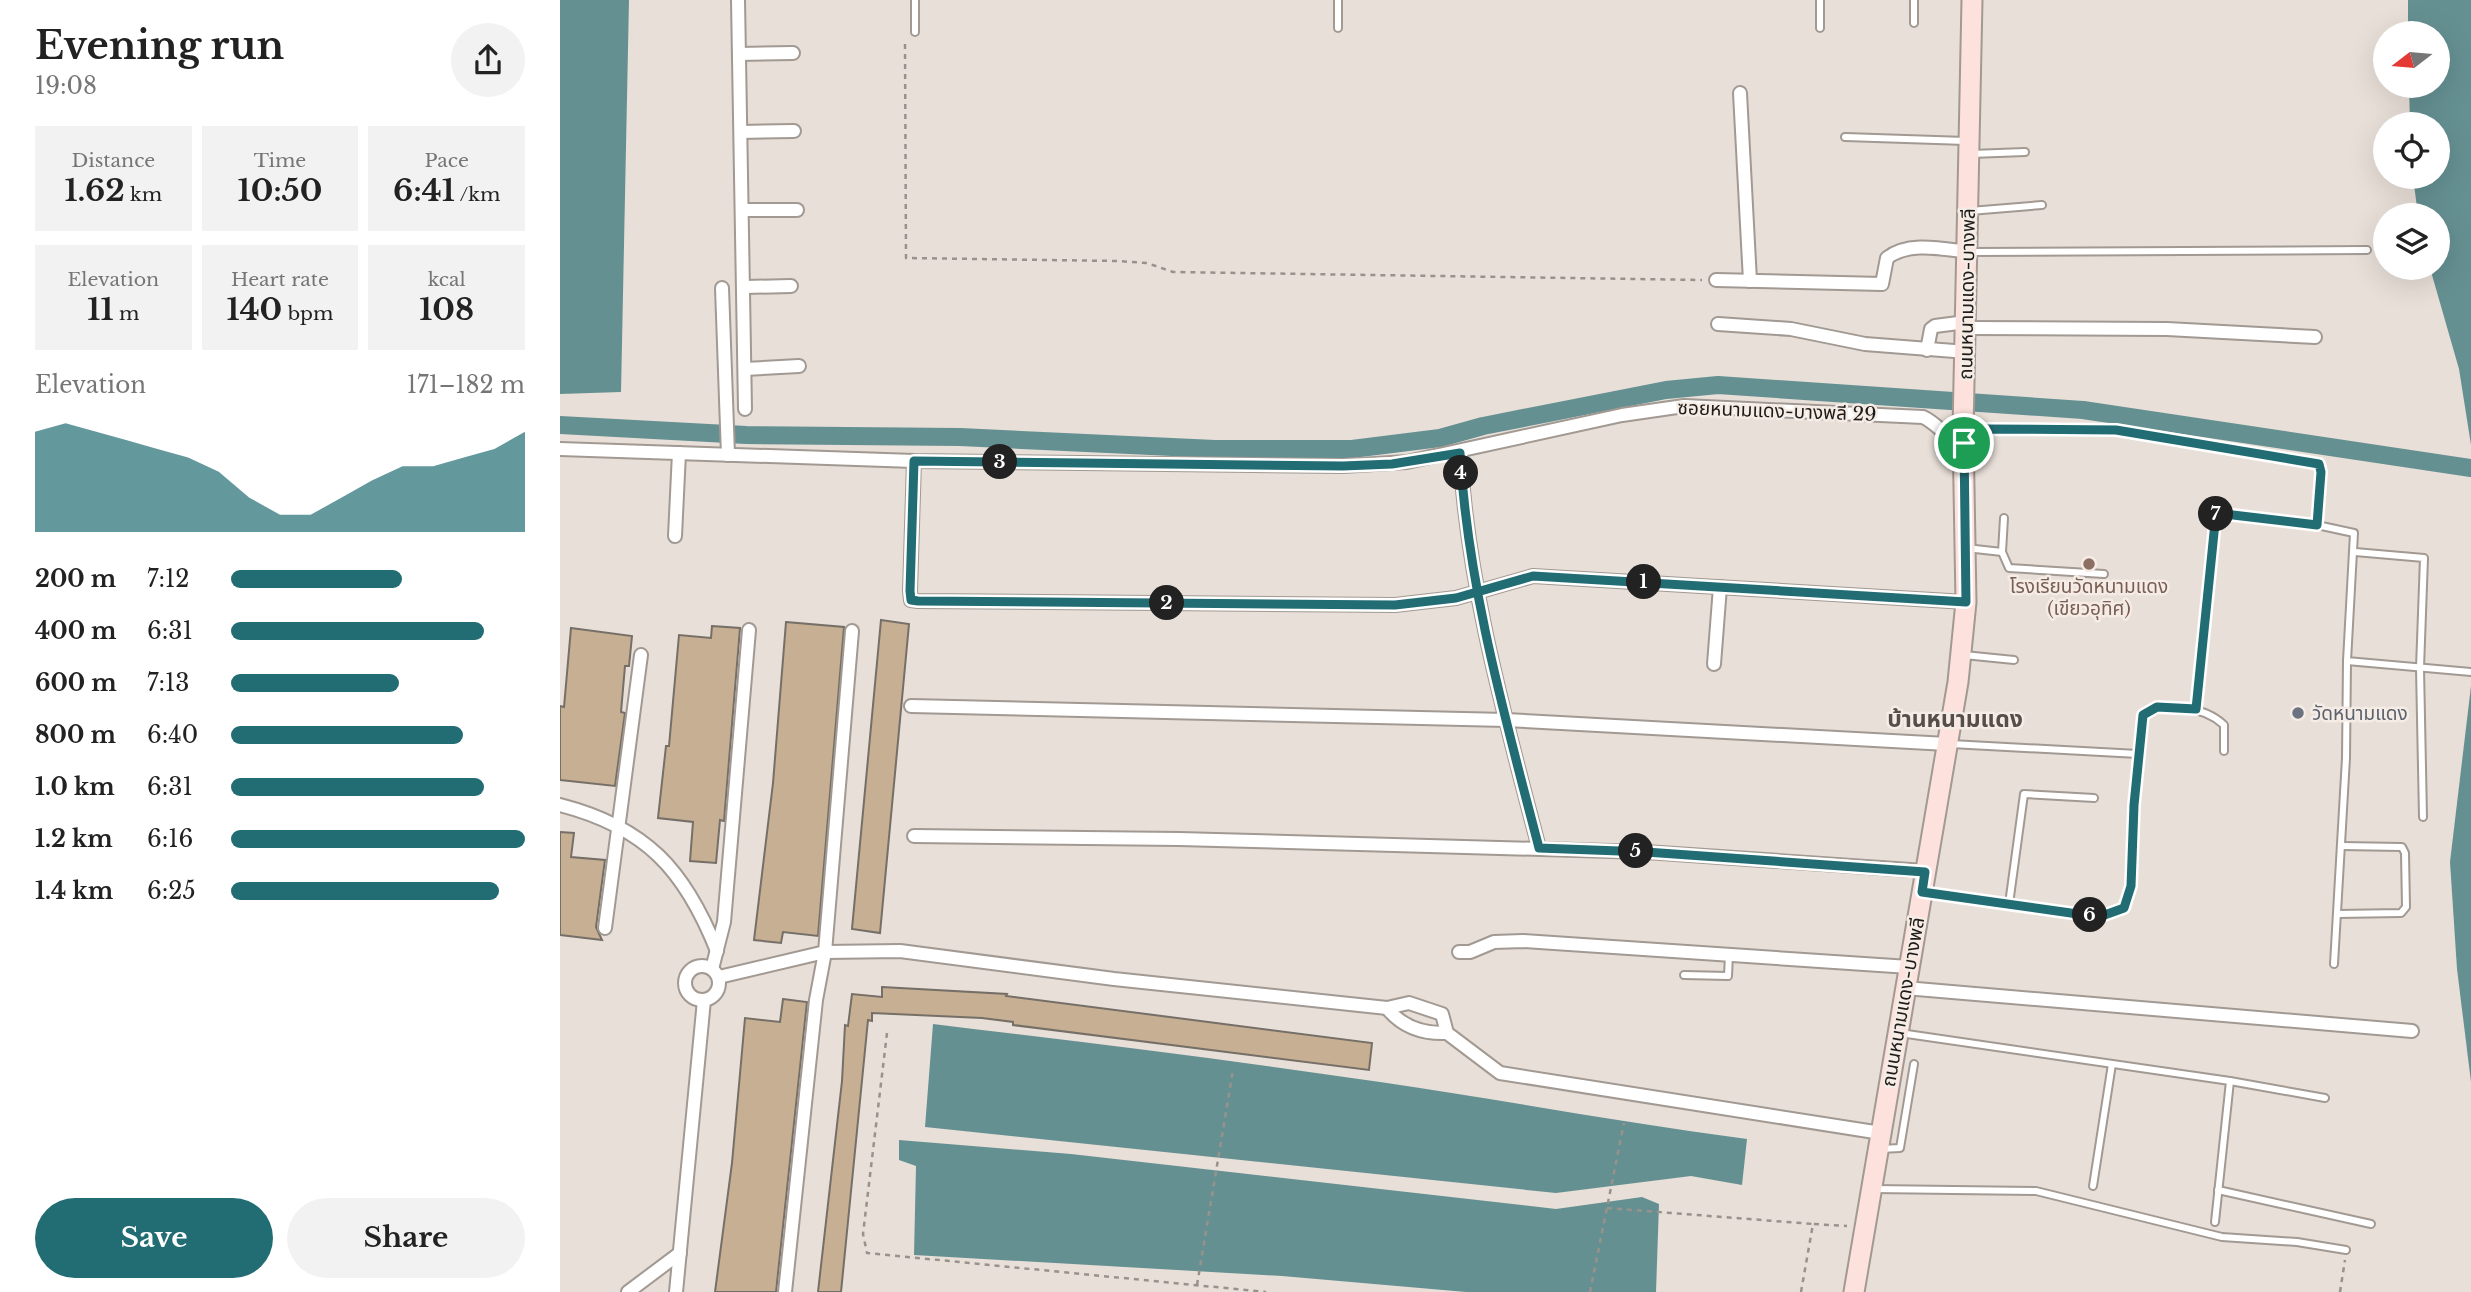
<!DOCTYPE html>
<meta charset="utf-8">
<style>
:root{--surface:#fff;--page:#f2f2f2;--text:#222;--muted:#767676;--accent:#226d74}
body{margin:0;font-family:"Libre Baskerville","Noto Sans Thai",serif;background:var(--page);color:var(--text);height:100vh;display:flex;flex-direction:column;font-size:26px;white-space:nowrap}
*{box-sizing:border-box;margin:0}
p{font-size:23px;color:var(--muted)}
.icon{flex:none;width:38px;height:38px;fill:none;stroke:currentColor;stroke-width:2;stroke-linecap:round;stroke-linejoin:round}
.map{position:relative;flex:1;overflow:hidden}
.sheet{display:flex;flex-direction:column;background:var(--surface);width:560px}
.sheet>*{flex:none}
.needle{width:46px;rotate:254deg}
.controls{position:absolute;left:1813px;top:21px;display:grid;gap:14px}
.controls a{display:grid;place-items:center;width:77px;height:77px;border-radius:50%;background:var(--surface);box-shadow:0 7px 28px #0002;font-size:35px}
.pin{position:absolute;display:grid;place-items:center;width:60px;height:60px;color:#fff;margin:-30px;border:4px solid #fff;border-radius:50%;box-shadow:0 2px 7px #0007}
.km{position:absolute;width:35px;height:35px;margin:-18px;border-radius:50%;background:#222;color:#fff;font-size:19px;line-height:35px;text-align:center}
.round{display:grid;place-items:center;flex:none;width:74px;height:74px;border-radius:37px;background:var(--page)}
.head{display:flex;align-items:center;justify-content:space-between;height:119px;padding:0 35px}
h1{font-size:38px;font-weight:700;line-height:52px}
.stats{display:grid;grid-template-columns:repeat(3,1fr);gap:10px;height:119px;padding:7px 35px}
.stats div{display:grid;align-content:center;border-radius:0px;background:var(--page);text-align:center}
.stats b{font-size:30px;font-weight:700}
.stats small{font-size:19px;font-weight:400}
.stats p{font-size:19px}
.chart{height:196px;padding:14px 35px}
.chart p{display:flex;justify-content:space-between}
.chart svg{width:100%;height:126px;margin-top:7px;fill:var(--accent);opacity:.7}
.button{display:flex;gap:14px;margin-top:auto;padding:14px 35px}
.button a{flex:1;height:80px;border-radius:42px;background:var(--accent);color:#fff;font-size:28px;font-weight:700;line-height:80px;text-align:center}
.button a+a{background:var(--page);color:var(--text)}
ul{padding:0 35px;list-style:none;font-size:23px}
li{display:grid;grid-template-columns:112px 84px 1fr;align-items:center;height:52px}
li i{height:18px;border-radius:9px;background:var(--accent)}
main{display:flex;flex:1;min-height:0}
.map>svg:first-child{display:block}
.water{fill:#659092}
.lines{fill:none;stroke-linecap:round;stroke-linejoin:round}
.canal{stroke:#659092;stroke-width:18}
.building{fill:#c6af92;stroke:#756f67;stroke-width:2}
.lane-casing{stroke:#a19992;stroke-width:10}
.street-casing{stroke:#a19992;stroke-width:16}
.secondary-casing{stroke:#a19992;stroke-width:23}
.path{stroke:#98928d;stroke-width:2.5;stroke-dasharray:5 5;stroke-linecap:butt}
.lane{stroke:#fff;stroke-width:6}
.street{stroke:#fff;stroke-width:12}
.secondary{stroke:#fde1dd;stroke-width:19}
.route-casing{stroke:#fff;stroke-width:14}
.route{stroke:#226d74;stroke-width:9}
.education-dot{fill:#8d6e63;stroke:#f5ece5;stroke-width:2.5}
.worship-dot{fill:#6b7280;stroke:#f5ece5;stroke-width:2.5}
.labels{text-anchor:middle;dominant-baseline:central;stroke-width:5;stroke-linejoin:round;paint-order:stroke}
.street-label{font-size:19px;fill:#1e1b19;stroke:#f5ece5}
.education-label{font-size:19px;fill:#785e54;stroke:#f5ece5}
.worship-label{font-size:19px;fill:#5b616d;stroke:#f5ece5;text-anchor:start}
.quarter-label{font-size:23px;font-weight:bold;fill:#564f49;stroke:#f5ece5}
</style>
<main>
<section class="sheet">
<div class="head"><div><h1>Evening run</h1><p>19:08</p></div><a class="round"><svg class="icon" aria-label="share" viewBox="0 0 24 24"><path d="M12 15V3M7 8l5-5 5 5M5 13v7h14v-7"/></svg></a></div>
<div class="stats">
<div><p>Distance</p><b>1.62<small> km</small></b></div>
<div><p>Time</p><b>10:50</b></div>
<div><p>Pace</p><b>6:41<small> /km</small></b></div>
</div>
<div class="stats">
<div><p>Elevation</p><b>11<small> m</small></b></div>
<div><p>Heart rate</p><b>140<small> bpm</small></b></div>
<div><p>kcal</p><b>108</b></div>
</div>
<div class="chart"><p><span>Elevation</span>171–182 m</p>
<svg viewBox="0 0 160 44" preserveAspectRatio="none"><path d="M0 44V9L10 6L20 9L30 12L40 15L50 18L60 23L70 32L80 38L90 38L100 32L110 26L120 21L130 21L140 18L150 15L160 9V44z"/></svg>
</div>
<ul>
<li><b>200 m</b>7:12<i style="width:58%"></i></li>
<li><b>400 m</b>6:31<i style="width:86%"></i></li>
<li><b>600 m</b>7:13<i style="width:57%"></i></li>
<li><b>800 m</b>6:40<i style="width:79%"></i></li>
<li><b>1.0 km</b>6:31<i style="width:86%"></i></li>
<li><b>1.2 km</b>6:16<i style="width:100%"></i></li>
<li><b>1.4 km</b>6:25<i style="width:91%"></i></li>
</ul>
<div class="button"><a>Save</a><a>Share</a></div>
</section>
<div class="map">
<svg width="1911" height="1292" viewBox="0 0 1911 1292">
<rect width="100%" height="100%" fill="#e8dfd8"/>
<g class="water">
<polygon points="0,0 69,0 61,392 0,394"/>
<polygon points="1848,0 1911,0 1911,445 1899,369 1870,268 1878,268 1878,215 1858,215 1853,177 1878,177 1878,124 1850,124 1849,86 1878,86 1878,33 1848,33"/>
<polygon points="1911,686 1911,1082 1897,969 1890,862"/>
<path d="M373 1024C522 1042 671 1060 820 1082 943 1100 1064 1123 1187 1139L1182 1185 1131 1176 996 1193 365 1127Z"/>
<polygon points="339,1140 511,1154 996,1209 1082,1197 1099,1204 1096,1292 906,1292 722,1276 354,1255 356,1166 339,1160"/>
</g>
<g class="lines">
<polyline class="canal" points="0,425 186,435 400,437 655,449 792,449 880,438 923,426 1106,390 1158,385 1523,410 1911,468"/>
</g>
<g class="building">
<polygon points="321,620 349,624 320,933 292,929"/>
<polygon points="226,622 284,627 258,936 223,932 221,943 194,940 213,783"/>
<polygon points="152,626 180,628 164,821 160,820 156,863 130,861 133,822 98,818 106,746 109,746 119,635 151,638"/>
<polygon points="11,628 72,636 69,666 65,666 61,712 65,713 55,786 0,780 0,706 4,707"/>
<polygon points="0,832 14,833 11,857 45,860 36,927 42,940 0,935"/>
<polygon points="322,987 447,994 446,996 812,1043 809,1070 453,1025 453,1022 422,1018 312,1013 312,1021 308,1020 281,1292 258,1292 282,1081 285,1025 288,1026 292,994 322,997"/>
<polygon points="223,999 247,1002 216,1292 155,1292 172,1163 185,1018 220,1022"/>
</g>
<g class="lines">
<g class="lane-casing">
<g id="lane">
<polyline points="778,0 778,28"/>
<polyline points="1260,0 1260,28"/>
<polyline points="1354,0 1354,23"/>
<polyline points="355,32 355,0"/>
<polyline points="1285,137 1406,141"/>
<polyline points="1411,154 1465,152"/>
<polyline points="1410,211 1482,205"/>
<polyline points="1410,252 1807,250"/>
<polyline points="1408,440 1426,429 1556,430 1756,463 1761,472 1757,525"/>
<polyline points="1406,548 1442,552 1449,568 1544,574"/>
<polyline points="1442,552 1444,518"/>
<polyline points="1795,552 1864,558 1860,668 1863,817"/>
<polyline points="1404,655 1454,660"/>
<polyline points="1636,709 1656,513 1757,525 1794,533 1787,661 1911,672"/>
<polyline points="1391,744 1578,754"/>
<path d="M1364 893 1539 917 1564 908 1571 886 1574 805 1583 715C1606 702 1644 706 1664 725V751"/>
<polyline points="1449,904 1464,794 1534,798"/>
<polyline points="1777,914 1841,913 1846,907 1845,853 1842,847 1781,846"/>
<polyline points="1774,964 1786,758 1787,661"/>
<polyline points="1124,975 1168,976 1169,954"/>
<polyline points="1340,1033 1670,1081 1765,1098"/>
<polyline points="1320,1149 1340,1148 1354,1064"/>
<polyline points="1533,1186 1552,1064"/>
<polyline points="1313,1189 1476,1191 1662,1237 1737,1242 1786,1250"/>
<polyline points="1658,1190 1811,1224"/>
<polyline points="1655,1222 1670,1081"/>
</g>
</g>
<g class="street-casing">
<g id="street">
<polyline points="178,0 185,409"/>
<polyline points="179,54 233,53"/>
<polyline points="1180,93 1190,281"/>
<polyline points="181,132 234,131"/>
<polyline points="183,210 237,210"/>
<path d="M1156 280 1322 284 1327 258C1349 241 1382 249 1409 252"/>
<polyline points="185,287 231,286"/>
<polyline points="162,288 168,455"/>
<polyline points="1158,324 1231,329 1305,344 1407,352"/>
<polyline points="1405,328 1607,329 1755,337"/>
<polyline points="1367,350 1371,329 1375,326 1406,322"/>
<polyline points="185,369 239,366"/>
<path d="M0 449 354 461 783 466 847 462 1062 415 1124 406 1363 417C1380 425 1385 439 1404 443"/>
<path d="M900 453C908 588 945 717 979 848"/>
<polyline points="354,461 350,591 351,600 358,601 835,605 896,598 973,576 1406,602"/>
<polyline points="115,536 119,453"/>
<polyline points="1154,664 1160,587"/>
<polyline points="351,706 946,720 1387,744"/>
<path d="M0 805C86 827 125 870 157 951"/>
<polyline points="354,836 619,839 1086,852 1365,871"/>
<polyline points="45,928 81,655"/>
<polyline points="899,952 910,952 934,942 963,941 1349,967"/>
<circle cx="142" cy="983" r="17"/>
<polyline points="152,969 164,922 189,630"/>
<polyline points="159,977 265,952 340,951 554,979 827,1008 849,1003 882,1014 887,1033 940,1073 1321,1133"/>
<polyline points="1345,988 1852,1031"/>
<path d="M827 1008C842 1027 863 1034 887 1033"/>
<polyline points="68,1292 120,1253"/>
<polyline points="116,1292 144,1000"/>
<polyline points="225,1292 256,1000 265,952 292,631"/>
</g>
</g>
<g class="secondary-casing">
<polyline id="secondary" points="1294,1292 1398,682 1406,602 1403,430 1412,0"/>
</g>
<g class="path">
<polyline points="345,44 346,258 557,261 587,263 613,272 1142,280"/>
<polyline points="327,1033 303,1234 307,1253 706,1292"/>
<polyline points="1047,1208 1253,1224"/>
<polyline points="637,1285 673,1070"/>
<polyline points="1030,1292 1064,1123"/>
<polyline points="1241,1292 1253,1224 1287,1226"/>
<polyline points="1780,1292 1785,1260"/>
</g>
<use href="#lane" class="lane"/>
<use href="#street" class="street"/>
<use href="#secondary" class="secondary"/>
</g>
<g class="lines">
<g class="route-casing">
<path id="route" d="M1404 443 1406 602 973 576 896 598 835 605 358 601 351 600 350 591 354 461 783 466 832 464 900 453C908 588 945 717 979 848L1086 852 1365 872 1362 892 1539 917 1564 908 1571 886 1574 805 1583 715 1597 707 1636 709 1656 513 1757 525 1761 472 1759 464 1556 430 1426 429 1404 443"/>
</g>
<use href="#route" class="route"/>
</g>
<circle class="education-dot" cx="1529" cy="564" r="7"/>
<circle class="worship-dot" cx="1738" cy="713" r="7"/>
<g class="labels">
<g class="street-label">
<text transform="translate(1407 294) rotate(-89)">ถนนหนามแดง-บางพลี</text>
<text transform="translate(1217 411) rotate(2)">ซอยหนามแดง-บางพลี 29</text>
<text transform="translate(1343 1002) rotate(-80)">ถนนหนามแดง-บางพลี</text>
</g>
<g class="education-label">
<text x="1529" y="586">โรงเรียนวัดหนามแดง<tspan x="1529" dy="22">(เขียวอุทิศ)</tspan></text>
</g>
<g class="worship-label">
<text x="1752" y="713">วัดหนามแดง</text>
</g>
<g class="quarter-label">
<text x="1395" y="719">บ้านหนามแดง</text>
</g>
</g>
</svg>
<div class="controls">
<a><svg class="needle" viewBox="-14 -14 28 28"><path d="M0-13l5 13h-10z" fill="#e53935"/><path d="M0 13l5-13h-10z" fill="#767676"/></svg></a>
<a><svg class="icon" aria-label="locate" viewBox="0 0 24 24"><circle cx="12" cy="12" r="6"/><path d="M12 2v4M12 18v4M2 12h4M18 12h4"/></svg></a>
<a><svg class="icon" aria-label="layers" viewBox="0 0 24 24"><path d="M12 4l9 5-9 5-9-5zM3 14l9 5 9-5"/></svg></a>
</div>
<div class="pin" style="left:1404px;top:443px;background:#1e9e55"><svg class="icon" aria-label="arrive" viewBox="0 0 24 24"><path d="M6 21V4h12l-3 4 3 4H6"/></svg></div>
<b class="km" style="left:1084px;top:582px">1</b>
<b class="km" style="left:607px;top:603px">2</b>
<b class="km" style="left:440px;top:462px">3</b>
<b class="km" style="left:901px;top:473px">4</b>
<b class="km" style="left:1076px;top:851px">5</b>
<b class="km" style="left:1530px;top:915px">6</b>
<b class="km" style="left:1656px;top:514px">7</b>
</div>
</main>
